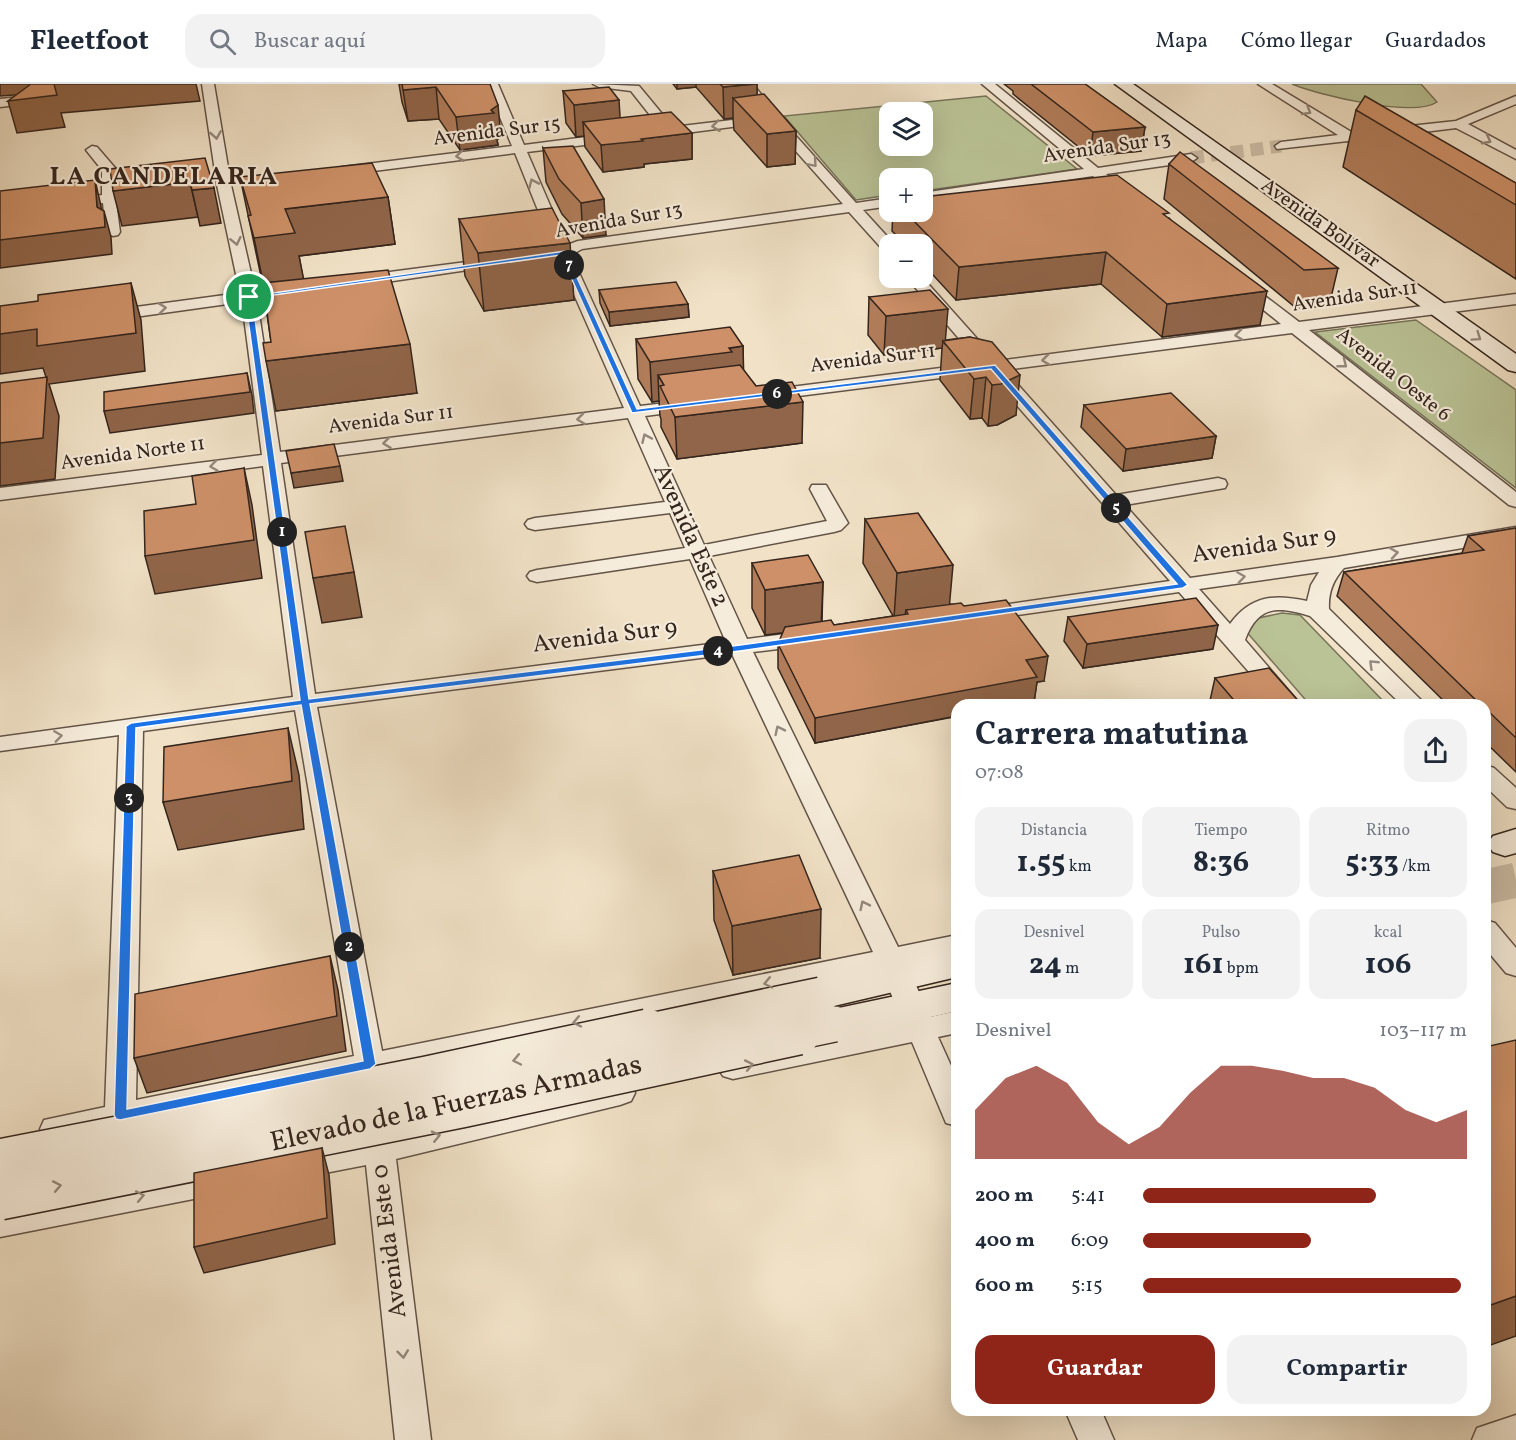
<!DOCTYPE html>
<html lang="es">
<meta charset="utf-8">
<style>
:root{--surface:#fff;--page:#f2f2f3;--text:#1f2937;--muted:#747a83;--line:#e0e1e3;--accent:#8f2418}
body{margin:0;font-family:Vollkorn,serif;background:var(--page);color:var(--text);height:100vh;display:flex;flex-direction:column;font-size:22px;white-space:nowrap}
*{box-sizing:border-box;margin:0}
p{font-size:20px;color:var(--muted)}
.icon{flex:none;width:33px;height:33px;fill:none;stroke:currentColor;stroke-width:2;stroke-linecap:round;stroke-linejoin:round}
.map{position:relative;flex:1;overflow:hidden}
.drawer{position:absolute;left:951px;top:615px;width:540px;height:717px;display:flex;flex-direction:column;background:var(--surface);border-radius:18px;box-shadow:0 6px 24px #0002}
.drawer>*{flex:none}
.buttons{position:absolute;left:879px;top:18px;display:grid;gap:12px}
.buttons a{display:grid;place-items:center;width:54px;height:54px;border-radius:12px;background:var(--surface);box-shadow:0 6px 24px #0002;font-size:30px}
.pin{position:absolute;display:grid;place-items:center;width:51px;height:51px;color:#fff;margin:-26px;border:3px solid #fff;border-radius:50%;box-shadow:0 2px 6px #0007}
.km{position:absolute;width:30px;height:30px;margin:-15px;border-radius:50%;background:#222;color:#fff;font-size:16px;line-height:30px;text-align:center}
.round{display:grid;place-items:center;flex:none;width:63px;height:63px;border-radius:18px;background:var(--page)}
.head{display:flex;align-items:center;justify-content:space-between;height:102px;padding:0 24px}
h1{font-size:33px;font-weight:700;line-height:45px}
.stats{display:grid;grid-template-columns:repeat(3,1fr);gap:9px;height:102px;padding:6px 24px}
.stats div{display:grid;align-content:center;border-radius:15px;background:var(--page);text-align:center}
.stats b{font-size:30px;font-weight:700}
.stats small{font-size:16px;font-weight:400}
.stats p{font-size:16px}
.chart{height:168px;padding:12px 24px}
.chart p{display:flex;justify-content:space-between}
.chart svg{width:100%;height:108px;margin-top:6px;fill:var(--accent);opacity:.7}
.primary-button{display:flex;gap:12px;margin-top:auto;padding:12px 24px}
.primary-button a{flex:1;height:69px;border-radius:18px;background:var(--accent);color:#fff;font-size:24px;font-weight:700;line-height:69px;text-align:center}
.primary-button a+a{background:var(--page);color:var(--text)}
ul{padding:0 24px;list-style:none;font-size:20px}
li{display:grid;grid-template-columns:96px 72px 1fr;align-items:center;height:45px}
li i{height:15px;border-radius:8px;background:var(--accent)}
header{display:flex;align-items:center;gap:36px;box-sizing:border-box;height:84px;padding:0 30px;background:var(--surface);border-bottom:2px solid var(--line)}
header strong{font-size:28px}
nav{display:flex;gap:33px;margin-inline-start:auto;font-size:21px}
.search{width:420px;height:54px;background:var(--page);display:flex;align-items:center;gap:15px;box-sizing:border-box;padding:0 21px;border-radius:18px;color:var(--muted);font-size:22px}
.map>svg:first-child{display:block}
.green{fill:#bac396;stroke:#77745a;stroke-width:1.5;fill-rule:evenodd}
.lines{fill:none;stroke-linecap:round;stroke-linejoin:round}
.minor-tunnel{stroke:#cbbca5;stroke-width:13;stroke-dasharray:13 7;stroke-linecap:butt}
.secondary-tunnel{stroke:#cbbca5;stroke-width:35;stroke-dasharray:35 18;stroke-linecap:butt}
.minor-casing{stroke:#635448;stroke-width:3}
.secondary-casing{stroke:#34251d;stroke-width:3}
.minor{fill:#f6ecdb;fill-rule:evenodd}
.secondary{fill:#f6ecdb;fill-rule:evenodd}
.secondary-bridge-far1-casing{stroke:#34251d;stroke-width:38;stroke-linecap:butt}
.secondary-bridge-casing{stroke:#34251d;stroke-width:48;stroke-linecap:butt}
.secondary-bridge-far1{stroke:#f6ecdb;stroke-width:35}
.secondary-bridge{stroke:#f6ecdb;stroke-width:45}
.wall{fill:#b07c59;stroke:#34251d;stroke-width:1.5}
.shaded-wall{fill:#906549;stroke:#34251d;stroke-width:1.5}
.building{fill:#cd9068;stroke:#34251d;stroke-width:1.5}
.oneway{stroke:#95887c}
.route{fill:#1a73e8;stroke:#fff;stroke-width:1.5;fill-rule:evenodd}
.labels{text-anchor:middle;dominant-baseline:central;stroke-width:4.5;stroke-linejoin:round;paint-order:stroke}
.far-street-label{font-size:20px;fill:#34251d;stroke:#f6ecdb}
.street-label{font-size:24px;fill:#34251d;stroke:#f6ecdb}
.far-district-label{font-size:26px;font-weight:bold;letter-spacing:1.5px;fill:#34251d;stroke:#f6ecdb}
.near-street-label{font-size:28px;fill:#34251d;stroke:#f6ecdb}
</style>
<header>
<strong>Fleetfoot</strong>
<div class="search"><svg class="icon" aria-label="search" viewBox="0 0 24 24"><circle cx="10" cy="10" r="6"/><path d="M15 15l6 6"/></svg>Buscar aquí</div>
<nav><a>Mapa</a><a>Cómo llegar</a><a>Guardados</a></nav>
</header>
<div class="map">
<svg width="1516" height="1356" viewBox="0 0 1516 1356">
<rect width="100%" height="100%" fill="#f1e2c7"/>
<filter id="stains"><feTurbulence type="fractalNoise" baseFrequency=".00333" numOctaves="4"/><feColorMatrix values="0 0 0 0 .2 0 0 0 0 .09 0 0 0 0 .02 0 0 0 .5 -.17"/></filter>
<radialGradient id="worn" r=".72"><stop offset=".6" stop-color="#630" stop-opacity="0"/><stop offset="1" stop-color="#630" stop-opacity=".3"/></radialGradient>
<g class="green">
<path d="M1292 0H1421L1437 18C1414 34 1318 11 1292 0Z"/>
<path d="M986 12 1077 85 923 107 922 94H890L889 111 856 116 784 32ZM890 28H922V62H890Z"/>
<polygon points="1416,236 1516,306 1516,404 1315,248"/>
<polygon points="1282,529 1300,531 1387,621 1310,621 1244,545 1249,536"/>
</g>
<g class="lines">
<polyline class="minor-tunnel" points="1191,74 1281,62"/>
<polyline class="secondary-tunnel" points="1485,803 1516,796"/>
<g class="minor-casing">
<g id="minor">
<path d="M202 0H214L231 101 255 207 267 208 270 211 267 214 257 216 280 368 624 324 558 174 549 175 542 171 544 168 554 166 515 69 342 91 335 87 342 83 512 62 486 0H498L524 61 617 49 623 53 617 57 527 68 567 161 578 157 843 120 770 38 655 53 651 52 649 49 651 46 661 45 631 7 599 3 593 0 639 2 673 43 766 32 741 0H753L778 32 856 119 890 114V122L863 126 894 160H890V169L885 168 849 128 582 165 571 171 640 322 691 316 697 317 700 321 697 325 691 326 645 332 704 461 827 437 810 405 812 401H826L848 439 841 446 834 448 709 472 747 555 810 547 818 549 821 554 818 559 810 561 753 568 898 863 957 851V871L907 881 930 933 957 927V949L938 953 957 995V1042L946 1039 912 958 733 995 723 992 718 984 723 976 733 973 903 938 881 886 386 989 393 1050 620 997 631 1001 635 1009 631 1017 620 1021 396 1075 431 1356H395L366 1081 294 1095 283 1091 278 1082 283 1073 294 1069 363 1056 357 995 55 1057 44 1054 40 1045 44 1036 105 1023 119 651 0 667V653L293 613 263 382 0 416V404L262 371 242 218 106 237 98 232 106 227 240 209 217 101ZM628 334 665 418 535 434 528 436 525 440 528 444 535 446 670 429 685 464 537 486 530 488 527 492 530 496 537 498 690 475 726 558 315 610 281 379ZM732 570 873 868 382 967 317 623ZM295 626 354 972 136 1016 143 647Z"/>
<polygon points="982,0 995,0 1098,84 1191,70 1197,74 1191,78 1106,90 1131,110 1133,113 1131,116 1121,116 1093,92 922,117 922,109 1084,85"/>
<polygon points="1258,0 1272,0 1353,49 1360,49 1361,54 1383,69 1377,73 1372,72 1348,57 1277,65 1275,62 1281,58 1338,51"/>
<polygon points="39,11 43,12 43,18 0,23 0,15"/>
<polygon points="1516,12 1516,20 1468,40 1516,66 1516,75 1456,44 1391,52 1385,48 1391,44 1456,37"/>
<polygon points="92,62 97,63 116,85 116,109 147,106 154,110 147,114 116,118 120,148 118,151 113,152 106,148 103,119 68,123 61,119 68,115 102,111 102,86 86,66"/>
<polygon points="497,174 502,175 504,178 502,181 359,202 351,197 359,192"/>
<path d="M922 193 997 277 1281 240 1234 202 1231 199 1239 194 1244 196 1299 238 1516 210V220L1309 246 1516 408V423L1509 421 1292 249 1005 286 1116 411 1218 394 1225 396 1227 400 1225 404 1125 421 1190 494 1337 473 1516 443V455L1344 484C1333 496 1328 509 1329 525L1426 621H1402L1310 532C1278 522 1258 521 1245 556L1301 621H1278L1179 508 982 536 974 535 971 530 974 525 982 524 1170 497 988 288 767 316 761 315 758 311 761 307 767 306 980 279 907 194ZM1319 488 1311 501 1307 517C1275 510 1251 511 1230 540L1199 505Z"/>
<polygon points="1485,681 1494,684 1516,704 1516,725 1507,723 1485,702"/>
<polygon points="1485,836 1495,839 1516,864 1516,892 1506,889 1485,864"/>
<polygon points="224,1083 235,1087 240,1096 235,1105 224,1109 0,1153 0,1125"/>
<polygon points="1065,1326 1101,1326 1114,1356 1078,1356"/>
<polygon points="1516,1331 1516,1356 1472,1356 1477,1344"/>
</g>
</g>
<g class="secondary-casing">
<g id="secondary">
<polygon points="1115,0 1133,0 1516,270 1516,288 1508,286"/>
<polygon points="1516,745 1516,769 1505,772 1493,768 1487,760 1493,752"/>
<polygon points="957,865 957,893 821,925 807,921 802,911 807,901 821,897"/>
<polygon points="957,899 957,927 834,955 820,951 814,940 820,929 834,925"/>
</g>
</g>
<use href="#minor" class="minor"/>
<use href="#secondary" class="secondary"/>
<g class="secondary-bridge-far1-casing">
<g id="secondary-bridge-far1">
<polyline points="641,949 821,911"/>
<polyline points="791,949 834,940"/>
</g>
</g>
<g class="secondary-bridge-casing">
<g id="secondary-bridge">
<polyline points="0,1078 427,995 648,948"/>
<polyline points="0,1113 461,1021 798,948"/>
</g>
</g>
<use href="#secondary-bridge-far1" class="secondary-bridge-far1"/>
<use href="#secondary-bridge" class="secondary-bridge"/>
</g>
<g class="wall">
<polygon points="399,0 490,0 501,53 497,56 498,61 460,66 439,35 408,37 402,18"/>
<polygon points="673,0 757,0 757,11 796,47 795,80 767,83 734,46 733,34 724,35 696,3 677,5"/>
<polygon points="1004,0 1085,0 1145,43 1141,67 1090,72 1013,10 1013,7"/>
<polygon points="563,7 620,34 692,49 692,75 644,80 644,83 603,88 585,63 584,52 576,53 566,39"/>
<polygon points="1356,26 1516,99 1516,195 1343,83"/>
<polygon points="543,64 606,151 583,154 562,130 546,98"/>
<polygon points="1169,80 1338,184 1329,222 1296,224 1164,115"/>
<polygon points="240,93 388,113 395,160 299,172 303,195 417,309 276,327 271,258 263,202"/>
<polygon points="893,128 1169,134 1260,241 1162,253 1101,200 956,216 922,179 922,160 905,160 892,147"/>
<polygon points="459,135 574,216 484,227 465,192"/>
<polygon points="599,206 688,220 689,233 610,242 600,219"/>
<polygon points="869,213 946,256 970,253 1016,331 997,341 988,342 982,334 970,335 940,296 942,264 884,271 868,251"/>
<polygon points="636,255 743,262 743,286 756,302 802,359 677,375 661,343 661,335 660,332 659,317 652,318 638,295"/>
<polygon points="1084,321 1216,352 1212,374 1123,387 1081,343"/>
<polygon points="865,435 950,520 964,522 1044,597 1037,598 1034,618 815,659 778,584 778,560 783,549 765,551 752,524 752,479 823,498 822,538 834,541 893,532 863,479"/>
<polygon points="1516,444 1516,688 1485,658 1485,621 1448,621 1337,512 1344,488 1462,469 1468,452"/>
<polygon points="1068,533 1213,565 1083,584 1064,557"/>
<polygon points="1215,594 1302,621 1209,621"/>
<polygon points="713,787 820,874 733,891 714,836"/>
</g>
<g class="shaded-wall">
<polygon points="0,0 196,0 200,17 61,29 65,43 17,49 8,17 56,8 0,12"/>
<polygon points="677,0 696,0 696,3 677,5"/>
<polygon points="757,0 757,31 733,14 733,34 724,35 723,3"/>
<polygon points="436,3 439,35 408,37 403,6"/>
<polygon points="619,16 621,48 583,38 584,52 576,53 574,21"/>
<polygon points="498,21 501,53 497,56 498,61 460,66 456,33 491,26"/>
<polygon points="1145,43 1141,67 1090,72 1093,48"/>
<polygon points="796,47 795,80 767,83 767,50"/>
<polygon points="692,49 692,75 644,80 644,83 603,88 601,61 641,55"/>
<polygon points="95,96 101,122 103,144 104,127 111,153 112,170 0,184 0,156 97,123"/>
<polygon points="190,98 198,133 122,142 113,107"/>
<polygon points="214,104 221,139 200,142 192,106"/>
<polygon points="388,113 395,160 299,172 304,197 264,203 254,154 285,125"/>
<polygon points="604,115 606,151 583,154 581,119"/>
<polygon points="570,159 574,216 484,227 478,169"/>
<polygon points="1106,168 1101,200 956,216 959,183"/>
<polygon points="131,199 141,236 145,287 49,300 59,332 55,395 0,402 0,359 47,296 43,284 0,290 0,250"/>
<polygon points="1267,207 1260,241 1162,253 1167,220"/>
<polygon points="688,220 689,233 610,242 609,228"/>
<polygon points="948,225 945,260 943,257 942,264 884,271 886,232"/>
<polygon points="410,260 417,309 276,327 266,277"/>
<polygon points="743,262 744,302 664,301 658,291 659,317 652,318 650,278"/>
<polygon points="247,289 252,311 254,329 110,349 104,327"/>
<polygon points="1020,291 1016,331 997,341 988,342 992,301"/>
<polygon points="986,293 982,334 970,335 974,295"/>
<polygon points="803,318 802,359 677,375 675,333"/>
<polygon points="1216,352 1212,374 1123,387 1126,365"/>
<polygon points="340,382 343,397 294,404 291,389"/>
<polygon points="244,384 252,421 262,494 155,510 145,472"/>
<polygon points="953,481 949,526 906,526 905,532 894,534 897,489"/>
<polygon points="354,488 362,533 322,539 313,494"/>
<polygon points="823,498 821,544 765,551 765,506"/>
<polygon points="1218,541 1213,565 1083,584 1087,560"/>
<polygon points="1048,572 1044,597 1037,598 1034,618 1017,621 957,621 957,632 815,659 815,634 1026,576"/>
<polygon points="288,644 299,691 304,745 178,766 163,718"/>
<polygon points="821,825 820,874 733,891 732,842"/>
<polygon points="330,872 338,906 346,967 147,1009 134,974"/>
<polygon points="322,1064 329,1091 335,1160 204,1189 194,1163"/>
<polygon points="1516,1212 1516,1252 1485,1263 1485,1223"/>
</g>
<g class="building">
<polygon points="31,0 54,0 57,11 8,17"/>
<polygon points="402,0 490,0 498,21 491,26 494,29 456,33 436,3 403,6"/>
<polygon points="720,0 753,0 723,3"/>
<polygon points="1031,0 1085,0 1145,43 1093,48"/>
<polygon points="609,3 619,16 574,21 563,7"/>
<polygon points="764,10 796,47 767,50 733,14"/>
<polygon points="1365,12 1516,99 1516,121 1356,26"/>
<polygon points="671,28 692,49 641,55 643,57 601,61 583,38"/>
<polygon points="573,62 604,115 581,119 559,95 543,64"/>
<polygon points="1180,68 1338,184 1304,186 1169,80"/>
<polygon points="205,74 214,104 192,106 190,98 113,107 110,85"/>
<polygon points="372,79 388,113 285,125 295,149 254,154 248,132 251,131 240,93"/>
<polygon points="1117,91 1169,129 1163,130 1267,207 1167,220 1106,168 959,183 905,128 922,128 922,113"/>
<polygon points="95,96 97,123 104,127 105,143 0,156 0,107"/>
<polygon points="552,124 570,159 478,169 459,135"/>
<polygon points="388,186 410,260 266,277 263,259 271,258 263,199"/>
<polygon points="676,198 688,220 609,228 599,206"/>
<polygon points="131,199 136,249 37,262 37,245 0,250 0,222 38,217 38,211"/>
<polygon points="930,206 948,225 886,232 869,213"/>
<polygon points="730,243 743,262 729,264 732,268 650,278 636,255"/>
<polygon points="970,253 992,258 1020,291 1001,300 992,301 986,293 974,295 943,257"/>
<polygon points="740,281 756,302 792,298 803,318 675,333 660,302 664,301 658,291"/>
<polygon points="247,289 250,308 104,327 104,308"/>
<polygon points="47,293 43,354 0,359 0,299"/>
<polygon points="1171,309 1216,352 1126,365 1084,321"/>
<polygon points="334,360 340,382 291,389 286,367"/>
<polygon points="244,384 254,456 145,472 144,427 196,420 192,392"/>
<polygon points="918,429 953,481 897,489 865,435"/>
<polygon points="345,442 354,488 313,494 305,448"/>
<polygon points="1516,444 1516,654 1485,624 1485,621 1481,621 1344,488 1484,466 1468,452"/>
<polygon points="808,471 823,498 765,506 752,479"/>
<polygon points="1196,514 1218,541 1087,560 1068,533"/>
<polygon points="1006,516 1048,572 1026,576 1037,593 815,634 778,560 785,543 831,536 834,541 908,530 906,526 961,519 964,522"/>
<polygon points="1269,584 1302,621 1238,621 1215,594"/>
<polygon points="288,644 292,697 163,718 164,663"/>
<polygon points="799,771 821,825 732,842 713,787"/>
<polygon points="330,872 337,932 134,974 135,910"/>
<polygon points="1516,956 1516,1212 1485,1223 1485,963"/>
<polygon points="322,1064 327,1134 194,1163 194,1089"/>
</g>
<defs><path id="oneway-chevron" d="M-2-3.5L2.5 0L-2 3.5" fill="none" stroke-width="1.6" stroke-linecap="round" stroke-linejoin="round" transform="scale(1.5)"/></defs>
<g class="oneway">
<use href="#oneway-chevron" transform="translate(1307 27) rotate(31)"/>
<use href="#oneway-chevron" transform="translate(716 42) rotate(173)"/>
<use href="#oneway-chevron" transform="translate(216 51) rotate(81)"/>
<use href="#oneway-chevron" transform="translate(1487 56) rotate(28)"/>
<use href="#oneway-chevron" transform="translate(460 72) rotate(173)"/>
<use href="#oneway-chevron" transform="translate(813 79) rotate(49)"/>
<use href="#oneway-chevron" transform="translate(533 99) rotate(-114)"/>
<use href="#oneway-chevron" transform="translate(236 157) rotate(78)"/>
<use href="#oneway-chevron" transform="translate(162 224) rotate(-7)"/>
<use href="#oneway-chevron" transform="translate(1239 251) rotate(173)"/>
<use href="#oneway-chevron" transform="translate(1477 253) rotate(35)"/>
<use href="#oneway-chevron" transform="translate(1046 276) rotate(173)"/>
<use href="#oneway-chevron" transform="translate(1343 280) rotate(38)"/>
<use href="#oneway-chevron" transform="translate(581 335) rotate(173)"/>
<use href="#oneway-chevron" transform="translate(646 354) rotate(-114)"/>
<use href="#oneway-chevron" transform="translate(387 359) rotate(173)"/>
<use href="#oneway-chevron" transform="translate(214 382) rotate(172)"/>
<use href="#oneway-chevron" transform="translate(1394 469) rotate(-9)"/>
<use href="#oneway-chevron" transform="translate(1241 493) rotate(-8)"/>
<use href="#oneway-chevron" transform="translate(1373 580) rotate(-136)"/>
<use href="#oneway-chevron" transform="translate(779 646) rotate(-116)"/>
<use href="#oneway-chevron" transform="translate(58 652) rotate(-8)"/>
<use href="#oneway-chevron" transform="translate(864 821) rotate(-116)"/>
<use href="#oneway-chevron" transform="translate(768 899) rotate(168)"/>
<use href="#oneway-chevron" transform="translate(577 938) rotate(168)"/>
<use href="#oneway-chevron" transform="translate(517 976) rotate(168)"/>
<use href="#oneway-chevron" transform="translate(749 981) rotate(-11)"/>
<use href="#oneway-chevron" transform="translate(436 1052) rotate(-13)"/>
<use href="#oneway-chevron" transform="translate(57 1102) rotate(-11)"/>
<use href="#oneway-chevron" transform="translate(140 1112) rotate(-11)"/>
<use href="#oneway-chevron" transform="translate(403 1270) rotate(83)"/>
</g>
<path class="route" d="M565 167 637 325 995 281 1188 501 1183 504 740 567 310 620 376 980 370 985 120 1036 116 1035 114 1031 126 642 131 639 300 616 245 213ZM561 171 632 329 991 285 1177 500 740 561 309 615 252 214ZM301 621 363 977 127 1025 136 644Z"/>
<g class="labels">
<g class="far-street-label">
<text transform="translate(497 48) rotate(-7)">Avenida Sur 15</text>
<text transform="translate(1107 64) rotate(-8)">Avenida Sur 13</text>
<text transform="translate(619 137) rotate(-10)">Avenida Sur 13</text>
<text transform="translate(1320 140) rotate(35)">Avenida Bolívar</text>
<text transform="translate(1355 213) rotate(-8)">Avenida Sur 11</text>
<text transform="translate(873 275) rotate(-7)">Avenida Sur 11</text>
<text transform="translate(1393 291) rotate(38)">Avenida Oeste 6</text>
<text transform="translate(391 336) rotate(-7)">Avenida Sur 11</text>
<text transform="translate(133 370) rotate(-8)">Avenida Norte 11</text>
</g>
<g class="street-label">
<text transform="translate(690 452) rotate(66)">Avenida Este 2</text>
<text transform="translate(1264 462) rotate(-8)">Avenida Sur 9</text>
<text transform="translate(605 553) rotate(-7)">Avenida Sur 9</text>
<text transform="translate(390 1157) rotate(-97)">Avenida Este 0</text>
</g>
<g class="far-district-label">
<text x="164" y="93">LA CANDELARIA</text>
</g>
<g class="near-street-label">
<text transform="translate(456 1020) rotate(-12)">Elevado de la Fuerzas Armadas</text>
</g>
</g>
<rect width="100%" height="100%" filter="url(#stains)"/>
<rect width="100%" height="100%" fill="url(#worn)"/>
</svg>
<div class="buttons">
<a><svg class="icon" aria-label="layers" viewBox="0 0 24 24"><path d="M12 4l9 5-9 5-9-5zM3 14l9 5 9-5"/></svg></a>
<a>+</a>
<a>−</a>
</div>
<div class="pin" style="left:249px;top:213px;background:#1e9e55"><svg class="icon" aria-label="arrive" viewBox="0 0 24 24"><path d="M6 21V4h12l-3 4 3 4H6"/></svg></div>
<b class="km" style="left:282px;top:448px">1</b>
<b class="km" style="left:349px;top:863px">2</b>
<b class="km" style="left:129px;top:714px">3</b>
<b class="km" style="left:718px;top:567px">4</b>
<b class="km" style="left:1116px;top:424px">5</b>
<b class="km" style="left:777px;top:310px">6</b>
<b class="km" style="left:569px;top:181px">7</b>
<section class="drawer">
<div class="head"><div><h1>Carrera matutina</h1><p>07:08</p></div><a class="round"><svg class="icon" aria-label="share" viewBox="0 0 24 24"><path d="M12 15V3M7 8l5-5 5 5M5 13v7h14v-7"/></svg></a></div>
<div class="stats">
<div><p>Distancia</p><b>1.55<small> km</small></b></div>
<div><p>Tiempo</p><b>8:36</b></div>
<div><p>Ritmo</p><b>5:33<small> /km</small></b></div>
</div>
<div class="stats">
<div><p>Desnivel</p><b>24<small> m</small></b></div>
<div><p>Pulso</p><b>161<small> bpm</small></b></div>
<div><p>kcal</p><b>106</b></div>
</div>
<div class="chart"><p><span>Desnivel</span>103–117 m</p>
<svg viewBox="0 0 160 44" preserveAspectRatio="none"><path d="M0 44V24L10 11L20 6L30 13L40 29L50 38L60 31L70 17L80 6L90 6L100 8L110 11L120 11L130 15L140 24L150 29L160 24V44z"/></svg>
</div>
<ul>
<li><b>200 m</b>5:41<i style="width:72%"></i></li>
<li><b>400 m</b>6:09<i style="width:52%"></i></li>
<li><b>600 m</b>5:15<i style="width:98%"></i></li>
</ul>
<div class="primary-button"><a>Guardar</a><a>Compartir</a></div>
</section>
</div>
